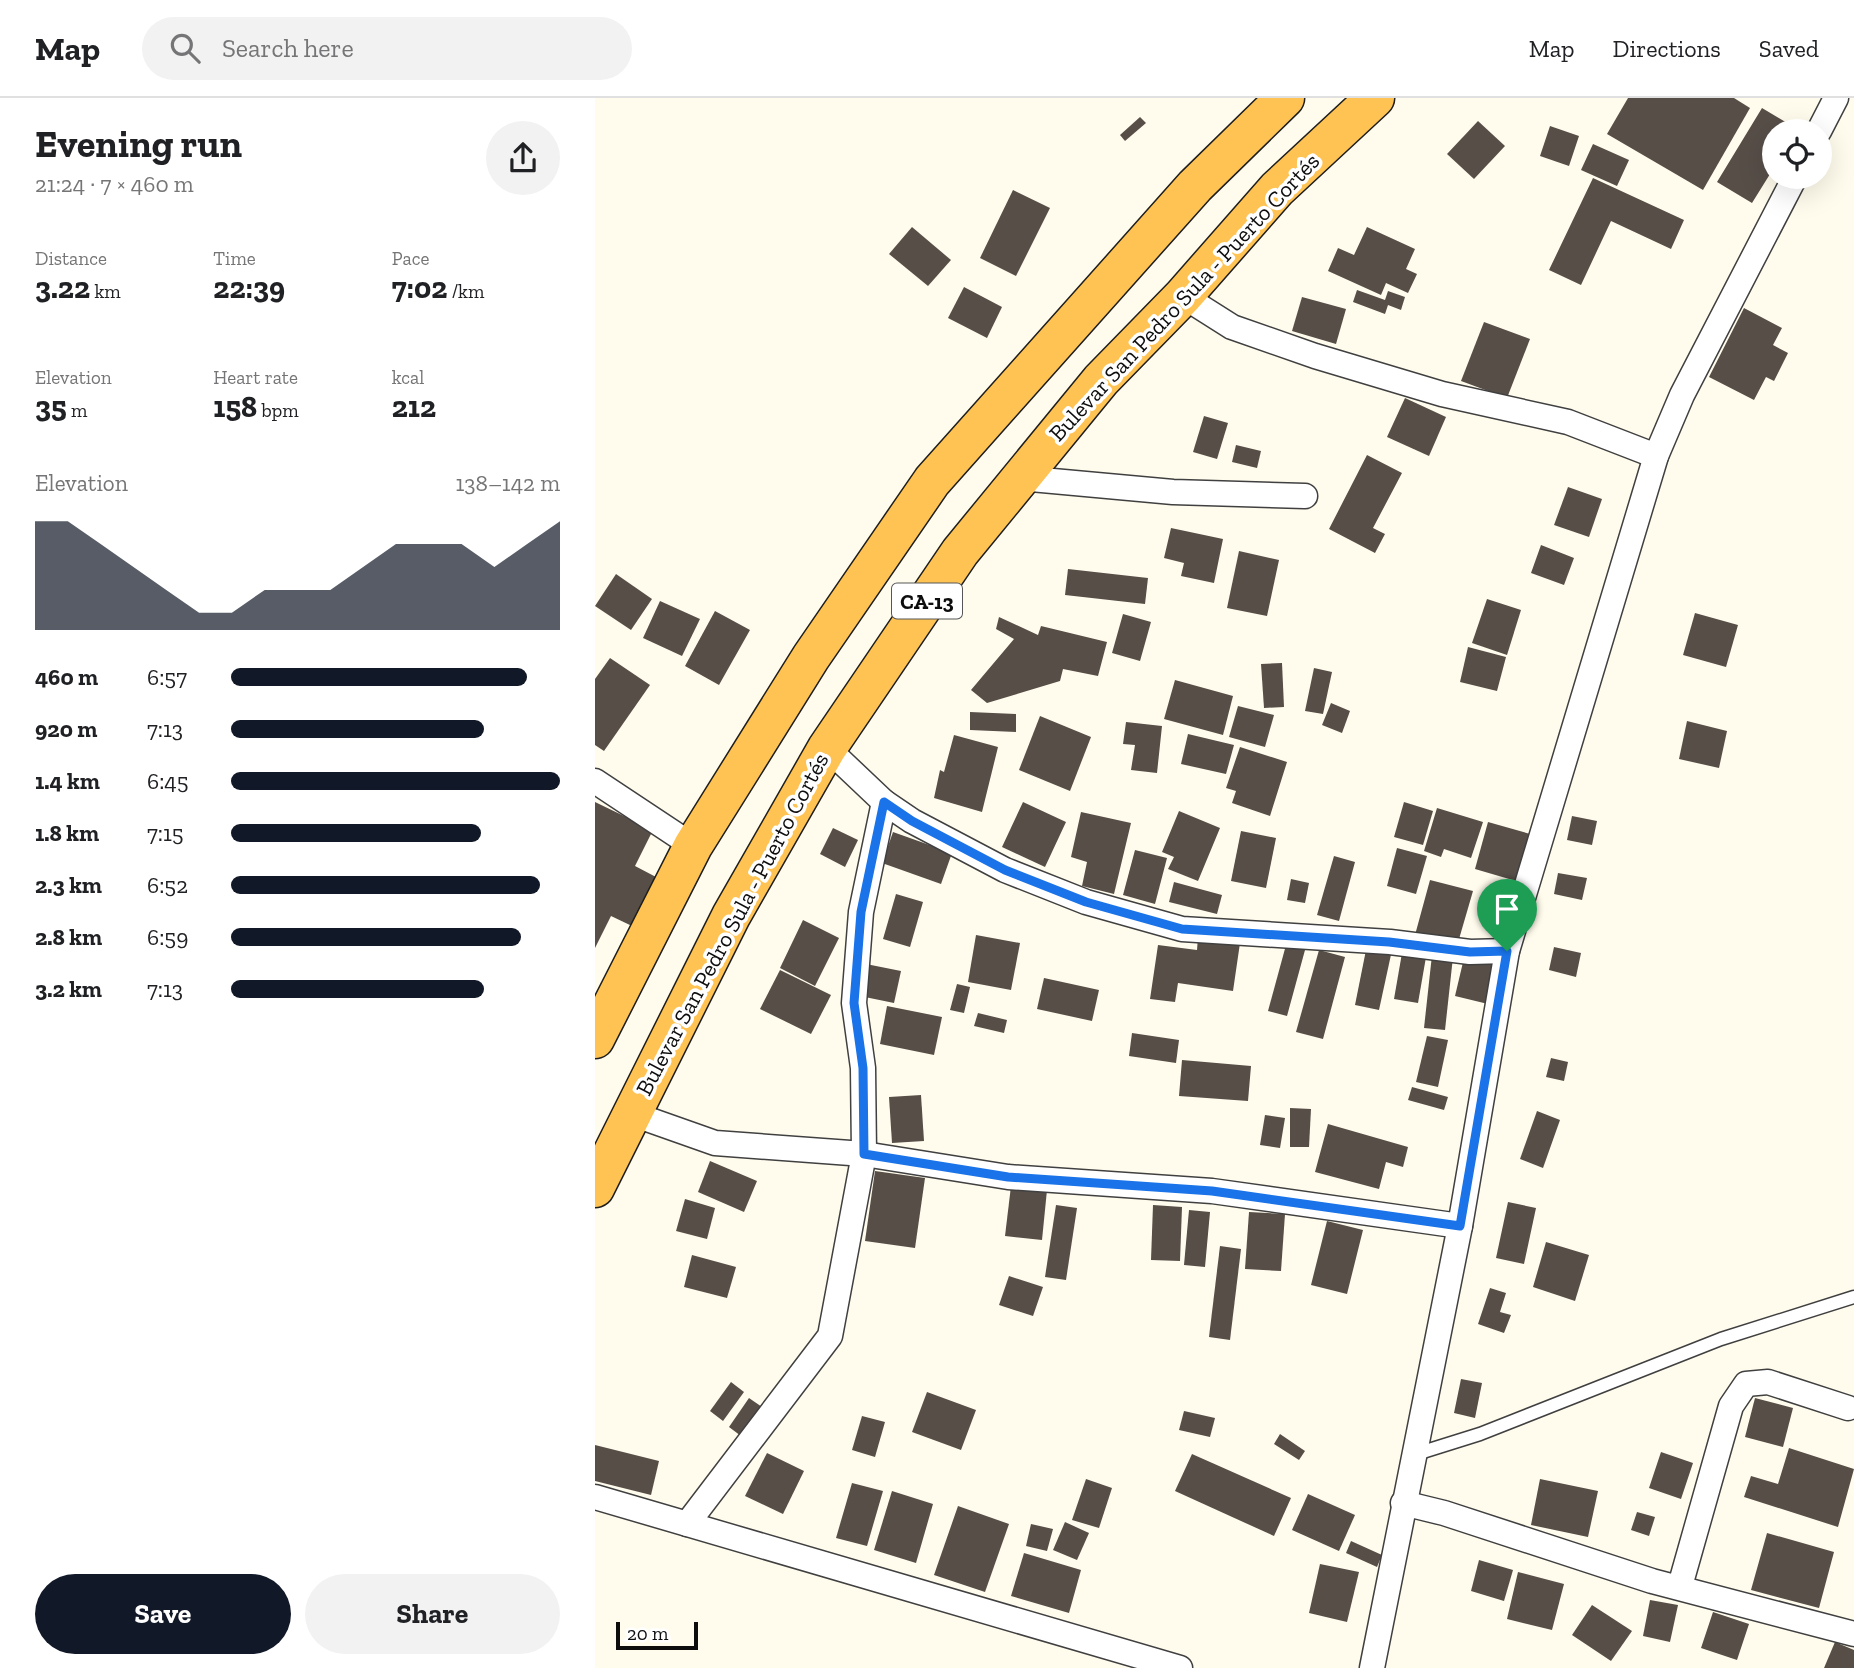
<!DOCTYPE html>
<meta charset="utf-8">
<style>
:root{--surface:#fff;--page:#f2f2f2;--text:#202124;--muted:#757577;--line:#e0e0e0;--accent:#111827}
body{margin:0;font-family:"Zilla Slab",serif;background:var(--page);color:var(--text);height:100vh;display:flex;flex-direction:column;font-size:26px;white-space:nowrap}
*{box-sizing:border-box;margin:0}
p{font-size:23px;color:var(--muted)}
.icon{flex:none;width:38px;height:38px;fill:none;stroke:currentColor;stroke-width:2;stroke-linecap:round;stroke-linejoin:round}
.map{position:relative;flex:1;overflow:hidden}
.details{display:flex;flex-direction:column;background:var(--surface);width:595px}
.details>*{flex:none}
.tools{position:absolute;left:1167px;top:21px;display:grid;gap:14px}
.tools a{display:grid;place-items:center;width:70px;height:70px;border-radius:50%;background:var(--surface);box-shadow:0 7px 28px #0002;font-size:35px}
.scale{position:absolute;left:21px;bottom:18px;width:82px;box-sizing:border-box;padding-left:7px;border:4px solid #0d0d0d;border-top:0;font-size:19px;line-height:24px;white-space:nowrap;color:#0d0d0d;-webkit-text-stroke:5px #fff;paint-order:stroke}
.pin{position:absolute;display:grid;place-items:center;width:60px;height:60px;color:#fff;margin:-72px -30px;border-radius:50% 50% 50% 0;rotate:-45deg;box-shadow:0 0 7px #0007}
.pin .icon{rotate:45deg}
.round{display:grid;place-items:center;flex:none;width:74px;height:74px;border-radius:37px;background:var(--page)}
.head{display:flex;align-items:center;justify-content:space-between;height:119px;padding:0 35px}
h1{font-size:38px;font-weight:700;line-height:52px}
.metrics{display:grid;grid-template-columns:repeat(3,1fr);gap:10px;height:119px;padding:7px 35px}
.metrics div{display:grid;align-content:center}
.metrics b{font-size:30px;font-weight:700}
.metrics small{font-size:19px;font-weight:400}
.metrics p{font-size:19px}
.chart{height:196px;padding:14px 35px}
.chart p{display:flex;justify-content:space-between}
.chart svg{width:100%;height:126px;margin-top:7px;fill:var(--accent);opacity:.7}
.button{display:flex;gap:14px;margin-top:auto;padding:14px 35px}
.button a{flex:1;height:80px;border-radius:42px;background:var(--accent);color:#fff;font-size:28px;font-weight:700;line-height:80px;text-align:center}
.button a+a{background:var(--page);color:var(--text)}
ul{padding:0 35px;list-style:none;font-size:23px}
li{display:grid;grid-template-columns:112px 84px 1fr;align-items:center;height:52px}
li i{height:18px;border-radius:9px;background:var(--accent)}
header{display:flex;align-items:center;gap:42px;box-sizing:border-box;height:98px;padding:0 35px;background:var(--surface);border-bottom:2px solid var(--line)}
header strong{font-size:33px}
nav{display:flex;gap:38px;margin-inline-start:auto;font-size:24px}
.search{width:490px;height:63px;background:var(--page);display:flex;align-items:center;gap:18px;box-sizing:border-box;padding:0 24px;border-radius:38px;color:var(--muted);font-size:26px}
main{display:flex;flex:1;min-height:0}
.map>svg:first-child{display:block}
.building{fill:#574e48}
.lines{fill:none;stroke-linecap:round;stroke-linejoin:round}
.service-casing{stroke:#404040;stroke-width:15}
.minor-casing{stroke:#404040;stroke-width:27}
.trunk-casing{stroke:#1e1e1e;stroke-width:41}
.service{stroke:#fff;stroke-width:12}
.minor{stroke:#fff;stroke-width:24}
.trunk{stroke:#ffc354;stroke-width:38}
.route-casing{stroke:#fff;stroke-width:14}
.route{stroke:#1a73e8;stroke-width:9}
.labels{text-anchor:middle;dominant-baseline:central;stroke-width:7;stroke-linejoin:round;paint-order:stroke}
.shield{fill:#fff;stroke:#565656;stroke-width:2}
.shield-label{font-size:21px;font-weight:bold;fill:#0d0d0d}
.street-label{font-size:23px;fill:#0d0d0d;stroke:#fff}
</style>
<header>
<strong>Map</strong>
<div class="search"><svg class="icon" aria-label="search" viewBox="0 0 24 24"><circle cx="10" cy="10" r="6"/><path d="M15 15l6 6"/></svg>Search here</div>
<nav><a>Map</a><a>Directions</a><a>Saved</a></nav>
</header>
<main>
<section class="details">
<div class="head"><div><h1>Evening run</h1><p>21:24 · 7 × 460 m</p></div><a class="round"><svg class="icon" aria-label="share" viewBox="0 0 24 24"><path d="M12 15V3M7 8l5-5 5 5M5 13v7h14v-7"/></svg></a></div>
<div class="metrics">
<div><p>Distance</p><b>3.22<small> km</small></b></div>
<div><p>Time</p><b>22:39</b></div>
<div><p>Pace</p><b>7:02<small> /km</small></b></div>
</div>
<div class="metrics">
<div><p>Elevation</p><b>35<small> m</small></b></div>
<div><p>Heart rate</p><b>158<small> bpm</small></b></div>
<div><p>kcal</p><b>212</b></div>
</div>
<div class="chart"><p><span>Elevation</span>138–142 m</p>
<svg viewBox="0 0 160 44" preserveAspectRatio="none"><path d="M0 44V6L10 6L20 14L30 22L40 30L50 38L60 38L70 30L80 30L90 30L100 22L110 14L120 14L130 14L140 22L150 14L160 6V44z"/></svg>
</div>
<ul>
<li><b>460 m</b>6:57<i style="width:90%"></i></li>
<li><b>920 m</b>7:13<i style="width:77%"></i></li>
<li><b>1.4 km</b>6:45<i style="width:100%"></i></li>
<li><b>1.8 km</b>7:15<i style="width:76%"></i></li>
<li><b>2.3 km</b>6:52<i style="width:94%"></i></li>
<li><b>2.8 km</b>6:59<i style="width:88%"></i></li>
<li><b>3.2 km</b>7:13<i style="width:77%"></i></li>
</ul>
<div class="button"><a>Save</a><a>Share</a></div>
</section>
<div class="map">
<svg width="1259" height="1570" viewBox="0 0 1259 1570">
<rect width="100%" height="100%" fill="#fffced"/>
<g class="building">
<polygon points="1033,0 1139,0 1155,10 1108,92 1012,36"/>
<polygon points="1167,10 1202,31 1180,33 1180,68 1157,105 1122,84"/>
<polygon points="545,19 551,25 530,43 525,37"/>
<polygon points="883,23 910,48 879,81 852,56"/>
<polygon points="955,28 984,38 974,68 945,58"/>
<polygon points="998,46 1034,62 1022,88 986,72"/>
<polygon points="998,80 1089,122 1076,151 1016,123 986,187 954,172"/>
<polygon points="418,92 455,110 421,178 385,160"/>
<polygon points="317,129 356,162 333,188 294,156"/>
<polygon points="772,129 820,151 811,171 822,176 813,195 791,185 786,197 733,173 743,150 759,157"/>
<polygon points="369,189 407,209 392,240 353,220"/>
<polygon points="762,192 790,202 793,193 810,199 806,212 793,207 790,216 758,204"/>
<polygon points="707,199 751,211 741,246 697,233"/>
<polygon points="1149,210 1187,230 1178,247 1193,255 1179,283 1171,279 1159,302 1114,279"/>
<polygon points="889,224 935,241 912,300 866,283"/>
<polygon points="810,300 851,319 834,358 792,339"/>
<polygon points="609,318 633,325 622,361 598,354"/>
<polygon points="641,347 666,353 662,370 637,364"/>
<polygon points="772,357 807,375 778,430 790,436 780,455 734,431"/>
<polygon points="973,389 1007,401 994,439 959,427"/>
<polygon points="576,430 628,441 619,485 586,478 589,465 569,460"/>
<polygon points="946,447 979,460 969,487 936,475"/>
<polygon points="644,453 684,462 672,518 632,510"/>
<polygon points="473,471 553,480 550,506 470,497"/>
<polygon points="21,476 57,501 36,532 0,508"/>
<polygon points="892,501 926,512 912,557 877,545"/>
<polygon points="65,503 105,521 87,558 48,540"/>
<polygon points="120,513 155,532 124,587 90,568"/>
<polygon points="1100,515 1143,527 1131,569 1088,557"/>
<polygon points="528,516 556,524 545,563 517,555"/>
<polygon points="404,519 443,537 446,528 512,544 503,578 468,571 465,583 392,605 376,592 419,541 401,531"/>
<polygon points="873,549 911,559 902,593 865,584"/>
<polygon points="15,560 55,587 9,653 0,647 0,581"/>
<polygon points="687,565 689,609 669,610 666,566"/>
<polygon points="719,570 737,574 728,616 710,613"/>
<polygon points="580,582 638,598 628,637 569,621"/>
<polygon points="736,605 755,613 747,635 727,627"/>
<polygon points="643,608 679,617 670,649 634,639"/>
<polygon points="375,614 421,616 421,634 375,632"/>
<polygon points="445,618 496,639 475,693 424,672"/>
<polygon points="1092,623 1132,633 1124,670 1084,661"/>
<polygon points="531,624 567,628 562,675 536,672 540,647 528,646"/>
<polygon points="593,636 639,647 631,676 586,666"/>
<polygon points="359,637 403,649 387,714 339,700 345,672 349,674"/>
<polygon points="645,649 692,664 675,718 637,705 641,693 631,690"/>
<polygon points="0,704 58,732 40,768 61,779 37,828 16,818 0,850"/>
<polygon points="428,704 471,724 450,769 407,749"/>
<polygon points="809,704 838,713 828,747 799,739"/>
<polygon points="842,710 888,724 876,760 849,751 846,759 829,753"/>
<polygon points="584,713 625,730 603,783 573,771 579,759 567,754"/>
<polygon points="486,714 536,725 519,796 487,788 492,764 476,759"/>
<polygon points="977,718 1002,723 997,747 972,742"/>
<polygon points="893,724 935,736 921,783 880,771"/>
<polygon points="238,730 263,742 250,769 225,756"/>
<polygon points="646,733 681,740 671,790 636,783"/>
<polygon points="298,734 357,755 346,786 287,765"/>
<polygon points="802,750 832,758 821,796 792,788"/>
<polygon points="540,752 572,760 560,806 528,797"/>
<polygon points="739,758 760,764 744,823 722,817"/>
<polygon points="963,775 992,780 987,802 959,796"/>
<polygon points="696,781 714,785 710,805 692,802"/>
<polygon points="835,782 878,793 862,848 820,837"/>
<polygon points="579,784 627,797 622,816 574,804"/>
<polygon points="301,796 328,804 315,849 288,841"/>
<polygon points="208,822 244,840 220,888 185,870"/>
<polygon points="381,837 425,845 416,892 373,884"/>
<polygon points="603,839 645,845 638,893 583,885 580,904 555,901 563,847 602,852"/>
<polygon points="691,847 710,852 692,918 673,913"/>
<polygon points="772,847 797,852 784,912 760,907"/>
<polygon points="959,849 986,855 981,879 954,872"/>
<polygon points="724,852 750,859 728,941 701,934"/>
<polygon points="807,855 831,859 823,905 799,901"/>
<polygon points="837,857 858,859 850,932 829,930"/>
<polygon points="869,860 902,868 893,906 860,898"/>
<polygon points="271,866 306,873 299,905 265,898"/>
<polygon points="185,872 236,897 216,936 165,911"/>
<polygon points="449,880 504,892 497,923 442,911"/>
<polygon points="362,886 375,889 369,915 355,912"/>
<polygon points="292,908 347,919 339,957 285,946"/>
<polygon points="383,915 412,922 409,935 379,928"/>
<polygon points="537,935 584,942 581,965 534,958"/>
<polygon points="832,938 853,942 843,989 821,984"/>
<polygon points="956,960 973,964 969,983 951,979"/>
<polygon points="587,962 656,968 653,1003 584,998"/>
<polygon points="817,989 853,999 849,1012 813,1002"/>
<polygon points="326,997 329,1043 297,1045 294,999"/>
<polygon points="695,1010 716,1011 714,1049 695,1049"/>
<polygon points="942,1013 965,1022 948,1070 925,1061"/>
<polygon points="670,1017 690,1020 685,1050 665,1047"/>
<polygon points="733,1026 813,1049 808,1069 791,1064 784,1091 720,1074"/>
<polygon points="115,1063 162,1083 149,1114 103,1094"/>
<polygon points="280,1073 330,1080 320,1150 270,1143"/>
<polygon points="416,1088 452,1092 447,1142 410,1138"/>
<polygon points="90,1101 120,1110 112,1141 81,1133"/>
<polygon points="913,1104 941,1110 929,1166 901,1160"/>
<polygon points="461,1107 482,1110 471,1182 450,1179"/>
<polygon points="558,1107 587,1109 585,1163 556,1162"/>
<polygon points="594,1112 615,1114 610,1169 589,1167"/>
<polygon points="654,1114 690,1116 686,1173 650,1171"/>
<polygon points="732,1123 768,1132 752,1196 716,1187"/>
<polygon points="951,1144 994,1157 980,1203 938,1189"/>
<polygon points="625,1148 646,1151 635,1242 614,1239"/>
<polygon points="97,1157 141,1169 132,1200 89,1189"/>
<polygon points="414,1178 448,1189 438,1218 404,1207"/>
<polygon points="895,1190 911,1195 905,1214 916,1217 909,1235 883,1226"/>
<polygon points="866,1281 887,1285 880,1320 859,1315"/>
<polygon points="136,1284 149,1294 128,1323 115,1313"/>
<polygon points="332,1294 381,1312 366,1352 317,1334"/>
<polygon points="154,1300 167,1309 146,1338 134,1329"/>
<polygon points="1160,1300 1198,1310 1188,1349 1150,1339"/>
<polygon points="589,1313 620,1320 615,1339 584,1332"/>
<polygon points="267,1318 290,1324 280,1359 257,1352"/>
<polygon points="685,1336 710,1353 704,1362 679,1346"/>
<polygon points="0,1347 64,1363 56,1397 0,1383"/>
<polygon points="1194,1350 1259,1371 1243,1429 1149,1399 1156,1378 1183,1386"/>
<polygon points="1066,1354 1098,1365 1086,1401 1054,1390"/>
<polygon points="172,1355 209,1373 188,1416 150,1398"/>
<polygon points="597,1356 696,1400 679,1438 580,1393"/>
<polygon points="491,1381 517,1390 504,1430 477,1422"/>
<polygon points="945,1381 1003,1393 993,1439 936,1427"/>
<polygon points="257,1385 288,1393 272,1448 241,1440"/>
<polygon points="297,1393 338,1406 321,1465 279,1452"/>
<polygon points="713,1396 760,1417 744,1453 697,1432"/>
<polygon points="363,1408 414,1426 390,1494 339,1477"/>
<polygon points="1042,1414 1060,1419 1054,1438 1036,1432"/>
<polygon points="470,1424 494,1435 482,1462 458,1452"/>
<polygon points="436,1426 458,1431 452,1453 431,1448"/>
<polygon points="1172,1435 1239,1454 1224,1510 1156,1492"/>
<polygon points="756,1443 787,1457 782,1469 751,1455"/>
<polygon points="429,1455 486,1472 474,1515 416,1498"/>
<polygon points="884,1462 918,1472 909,1503 876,1493"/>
<polygon points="725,1466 764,1474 752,1524 714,1515"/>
<polygon points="923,1474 969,1486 957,1532 912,1521"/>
<polygon points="1055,1502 1083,1507 1075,1544 1048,1538"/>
<polygon points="997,1507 1037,1533 1016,1563 977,1537"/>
<polygon points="1118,1514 1154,1526 1142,1562 1106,1550"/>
<polygon points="1240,1544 1259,1552 1259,1570 1229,1570"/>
</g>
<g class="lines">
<g class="service-casing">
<polyline id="service" points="818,1357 885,1336 1126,1241 1259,1199"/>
</g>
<g class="minor-casing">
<g id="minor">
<polyline points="1224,33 1241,0"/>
<polyline points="588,198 637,229 720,258 847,296 973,324 1061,358"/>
<polyline points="425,380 578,394 710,398"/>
<polyline points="232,650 289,704 317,723 410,772 491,804 587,831 795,844 875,854 912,853"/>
<polyline points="0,683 98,748"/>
<polyline points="35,1015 120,1045 269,1056 413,1079 617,1093 865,1128"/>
<polyline points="0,1399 585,1570"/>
<polyline points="808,1405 849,1415 1057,1483 1259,1536"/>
<polyline points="92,1426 235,1238 269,1056 268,970 259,905 266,814 289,704"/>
<polyline points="1085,1488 1136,1308 1151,1286 1173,1284 1253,1310"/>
<polyline points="777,1570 865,1128 912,853 1061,358 1087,297 1200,79"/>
</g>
</g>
<g class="trunk-casing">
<g id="trunk">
<polyline points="0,941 98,748 216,559 337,383 600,88 690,0"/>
<polyline points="0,1090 136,818 232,650 365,454 506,282 588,198 682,91 780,0"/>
</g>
</g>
<use href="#service" class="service"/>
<use href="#minor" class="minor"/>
<use href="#trunk" class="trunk"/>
</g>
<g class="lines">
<g class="route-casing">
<polygon id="route" points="289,704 317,723 410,772 491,804 587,831 794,844 875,854 912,853 865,1128 617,1093 413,1079 269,1056 268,970 259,905 266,814"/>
</g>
<use href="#route" class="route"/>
</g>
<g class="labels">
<rect class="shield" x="297" y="485.5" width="70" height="35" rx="5"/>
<g class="shield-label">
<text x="332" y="503">CA-13</text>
</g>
<g class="street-label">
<text transform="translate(589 199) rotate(-47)">Bulevar San Pedro Sula - Puerto Cortés</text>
<text transform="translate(137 826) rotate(-62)">Bulevar San Pedro Sula - Puerto Cortés</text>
</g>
</g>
</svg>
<div class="tools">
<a><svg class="icon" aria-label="locate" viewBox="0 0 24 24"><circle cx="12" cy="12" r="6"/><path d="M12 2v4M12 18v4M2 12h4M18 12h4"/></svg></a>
</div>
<div class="scale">20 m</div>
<div class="pin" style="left:912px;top:853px;background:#1e9e55"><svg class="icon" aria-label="arrive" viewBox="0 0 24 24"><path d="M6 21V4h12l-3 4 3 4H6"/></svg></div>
</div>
</main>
